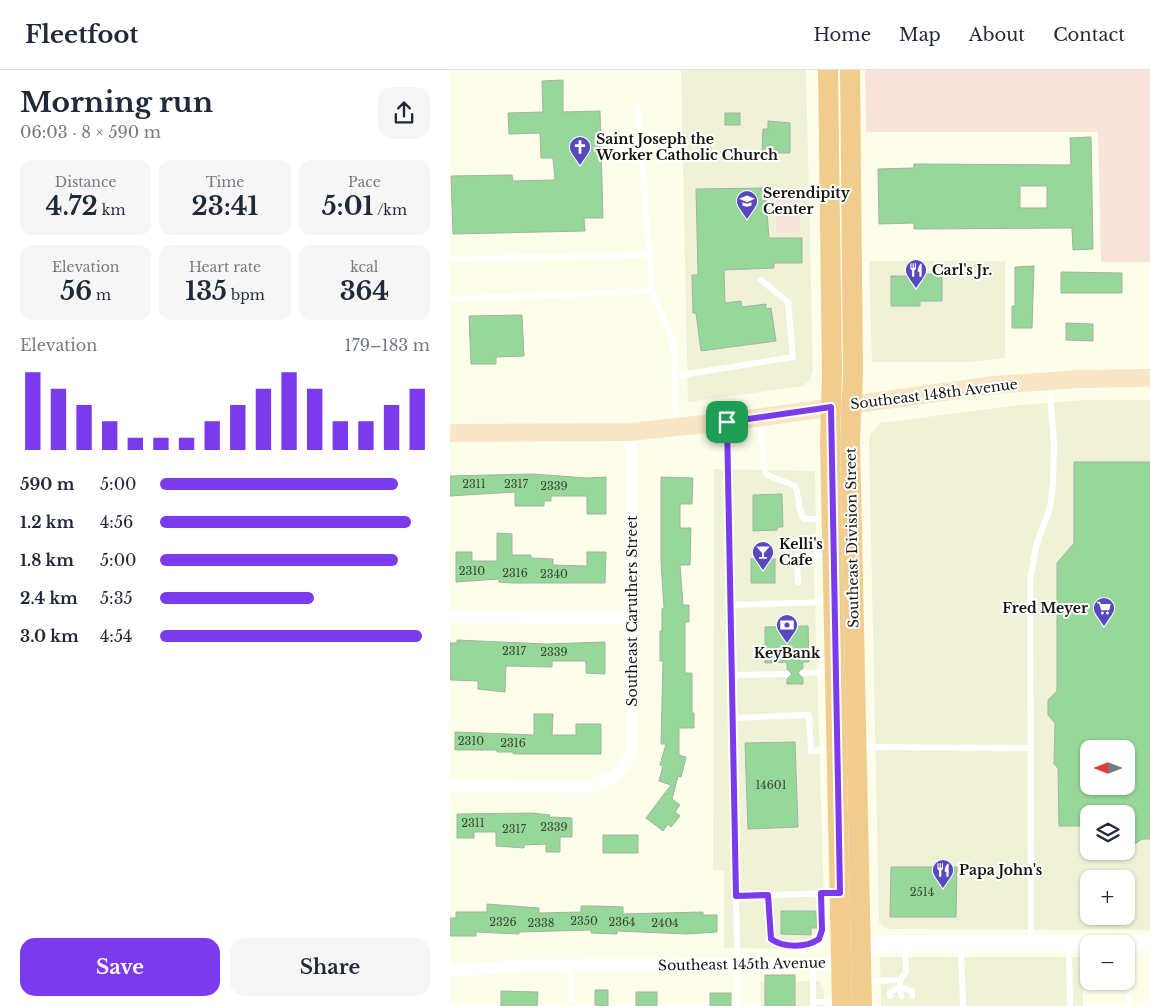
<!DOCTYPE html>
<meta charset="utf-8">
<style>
:root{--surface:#fff;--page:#f6f6f7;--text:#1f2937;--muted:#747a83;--line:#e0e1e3;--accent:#7c3aed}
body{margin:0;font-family:"Libre Baskerville",serif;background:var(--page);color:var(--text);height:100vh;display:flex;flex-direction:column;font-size:19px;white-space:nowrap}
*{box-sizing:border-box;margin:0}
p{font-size:16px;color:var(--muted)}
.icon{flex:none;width:28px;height:28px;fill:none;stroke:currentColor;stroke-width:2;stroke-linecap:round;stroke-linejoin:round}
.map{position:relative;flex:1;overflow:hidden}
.side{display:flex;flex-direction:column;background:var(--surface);width:450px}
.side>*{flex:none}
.needle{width:32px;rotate:270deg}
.buttons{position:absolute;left:630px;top:670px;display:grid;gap:10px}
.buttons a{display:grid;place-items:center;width:55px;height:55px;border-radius:10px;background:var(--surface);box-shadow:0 1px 4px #0004;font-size:25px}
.pin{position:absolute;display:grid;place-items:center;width:42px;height:42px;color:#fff;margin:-21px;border-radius:10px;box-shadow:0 2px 8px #0006}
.round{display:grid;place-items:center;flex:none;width:52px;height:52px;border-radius:15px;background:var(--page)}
.head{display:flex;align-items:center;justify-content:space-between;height:85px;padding:0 20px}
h1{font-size:28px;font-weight:700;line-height:38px}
.stats{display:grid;grid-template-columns:repeat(3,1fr);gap:8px;height:85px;padding:5px 20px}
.stats div{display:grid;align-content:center;border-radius:12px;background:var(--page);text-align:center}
.stats b{font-size:25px;font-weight:700}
.stats small{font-size:14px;font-weight:400}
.stats p{font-size:14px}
.chart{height:140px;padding:10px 20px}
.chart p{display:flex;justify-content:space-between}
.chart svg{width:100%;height:90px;margin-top:5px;stroke:var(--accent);stroke-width:6}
.button{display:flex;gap:10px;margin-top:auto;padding:10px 20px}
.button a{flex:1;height:58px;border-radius:15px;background:var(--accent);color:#fff;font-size:20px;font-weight:700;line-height:58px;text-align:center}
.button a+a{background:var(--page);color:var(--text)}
ul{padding:0 20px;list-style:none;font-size:16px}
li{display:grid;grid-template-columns:80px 60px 1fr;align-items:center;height:38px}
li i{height:12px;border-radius:6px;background:var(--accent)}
header{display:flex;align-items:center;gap:30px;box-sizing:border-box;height:70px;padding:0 25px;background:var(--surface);border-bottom:1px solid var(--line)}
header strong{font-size:24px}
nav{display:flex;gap:28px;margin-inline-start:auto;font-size:18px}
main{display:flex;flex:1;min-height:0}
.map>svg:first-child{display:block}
.built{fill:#f0f2d7;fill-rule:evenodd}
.green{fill:#f9e4dc}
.building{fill:#97d799;stroke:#a3b2a3;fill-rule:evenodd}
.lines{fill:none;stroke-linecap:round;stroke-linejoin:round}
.service{stroke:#fff;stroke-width:6}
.minor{stroke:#fff;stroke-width:12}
.tertiary{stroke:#fff;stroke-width:16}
.secondary{stroke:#f8e6c7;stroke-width:18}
.primary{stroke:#f1cc8f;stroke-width:20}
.route-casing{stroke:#fff;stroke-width:10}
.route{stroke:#7c3aed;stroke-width:6}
.labels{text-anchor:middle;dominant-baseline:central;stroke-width:4;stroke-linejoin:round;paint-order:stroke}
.number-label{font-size:11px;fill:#354631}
.poi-label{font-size:14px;font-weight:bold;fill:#14150e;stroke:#fff;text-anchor:start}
.street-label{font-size:14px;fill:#14150e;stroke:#fff}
</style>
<header>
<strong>Fleetfoot</strong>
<nav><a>Home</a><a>Map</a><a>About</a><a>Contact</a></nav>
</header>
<main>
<section class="side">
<div class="head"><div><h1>Morning run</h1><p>06:03 · 8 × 590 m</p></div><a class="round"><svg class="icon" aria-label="share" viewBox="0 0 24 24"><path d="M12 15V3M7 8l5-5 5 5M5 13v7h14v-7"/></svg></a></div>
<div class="stats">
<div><p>Distance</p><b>4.72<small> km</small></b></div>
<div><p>Time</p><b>23:41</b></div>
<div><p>Pace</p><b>5:01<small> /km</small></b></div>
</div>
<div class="stats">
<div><p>Elevation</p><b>56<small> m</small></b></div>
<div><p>Heart rate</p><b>135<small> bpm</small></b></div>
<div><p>kcal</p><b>364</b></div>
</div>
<div class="chart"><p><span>Elevation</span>179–183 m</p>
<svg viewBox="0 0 160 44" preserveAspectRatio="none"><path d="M5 44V6M15 44V14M25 44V22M35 44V30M45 44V38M55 44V38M65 44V38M75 44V30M85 44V22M95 44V14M105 44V6M115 44V14M125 44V30M135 44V30M145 44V22M155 44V14"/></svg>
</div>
<ul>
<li><b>590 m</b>5:00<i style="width:88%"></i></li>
<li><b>1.2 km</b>4:56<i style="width:93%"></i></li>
<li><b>1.8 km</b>5:00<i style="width:88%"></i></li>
<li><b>2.4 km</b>5:35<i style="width:57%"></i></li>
<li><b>3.0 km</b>4:54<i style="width:97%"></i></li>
</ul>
<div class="button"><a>Save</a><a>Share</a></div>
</section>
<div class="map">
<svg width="700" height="936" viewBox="0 0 700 936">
<rect width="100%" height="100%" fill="#fcfeea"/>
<g class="built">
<polygon points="231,0 356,0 363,301 359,311 353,316 238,332"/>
<polygon points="419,191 555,191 555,288 520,292 422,292"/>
<path d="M635 330H700V860L440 859 433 857 429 852 419 370 421 363 430 353 570 335ZM639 679H676V716H639ZM639 744H676V781H639ZM639 809H676V846H639Z"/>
<polygon points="264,399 365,401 366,463 363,464 375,864 361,879 274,878 274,801 263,800"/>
<polygon points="430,887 633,887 633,936 431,936"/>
<polygon points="310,911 369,911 374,921 374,936 311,936"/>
</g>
<g class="green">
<polygon points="415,0 700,0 700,192 651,192 648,62 416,62"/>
<polygon points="325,118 349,118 350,162 326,163"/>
</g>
<g class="building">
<polygon points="113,10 113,42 150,41 153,148 134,148 135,161 3,164 1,106 62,105 63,111 105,110 103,88 91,88 90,63 59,64 58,43 93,42 92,11"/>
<rect x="275" y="43" width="15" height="12"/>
<polygon points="318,51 340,53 340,83 312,83 313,59 318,59"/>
<path d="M641 67 643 179 623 180 622 158 464 159V153L429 154 428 99 464 98V94L621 95 620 68ZM570 116H597V138H570Z"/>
<polygon points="315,118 319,168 352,168 352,193 324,193 324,198 274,200 275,233 291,231 292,237 316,234 316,239 321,238 326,271 251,281 246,243 243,243 242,205 248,205 246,119"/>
<polygon points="584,196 582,258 562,258 562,236 565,236 565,197"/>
<polygon points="611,202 672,203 672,223 611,223"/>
<polygon points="467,204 492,204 492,231 470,231 470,236 441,236 441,206 467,206"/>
<polygon points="72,245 74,286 46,287 46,294 21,294 19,246"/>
<polygon points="616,253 643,254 643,271 616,270"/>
<path d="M624 392H700V769H692L685 774 676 775V744H639V756H609L608 698 604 694 605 653 598 645V630L607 621V493L624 473ZM639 679H676V716H639Z"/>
<polygon points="82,404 137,408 156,407 156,444 137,444 137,426 101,426 101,431 94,431 94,436 65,436 65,422 0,426 0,406"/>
<polygon points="211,407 243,408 242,434 230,434 230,458 241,458 240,495 230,495 233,535 239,535 239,552 235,552 235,603 242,603 242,643 244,643 244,658 229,658 229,685 236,687 231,707 228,706 222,729 230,735 225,742 230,746 221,757 218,754 213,761 196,748 221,715 209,711 213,696 210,695 216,674 211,674 213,591 210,591 210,561 212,561 212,539 214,538 211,492"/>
<polygon points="332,424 333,457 327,457 327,460 303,461 303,425"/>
<polygon points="47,463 62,464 62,485 81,485 81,488 103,489 103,495 137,496 137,482 156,482 155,513 62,513 49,512 49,509 6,512 6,482 22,482 22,491 47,491"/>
<rect x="301" y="489" width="24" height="24"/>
<polygon points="358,556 359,592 353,592 353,598 348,603 353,608 353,614 337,614 337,609 342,604 337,599 337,592 315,593 315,557"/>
<polygon points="7,570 96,574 155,572 155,604 136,603 136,591 102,591 102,597 56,596 55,622 28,619 28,611 0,610 0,573 7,573"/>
<polygon points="84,644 103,644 102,665 126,665 126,654 151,654 151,684 63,684 63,682 47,682 47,680 5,680 5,662 84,665"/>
<polygon points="345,672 348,757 298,759 295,673"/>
<polygon points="81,743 100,745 99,747 122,748 122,767 110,767 110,782 96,782 96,774 74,775 74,778 46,776 46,762 24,762 24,768 7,768 7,744"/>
<rect x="153" y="765" width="35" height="18"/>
<polygon points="441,797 507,797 506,847 440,847"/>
<polygon points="37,834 89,838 89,843 131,842 131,836 145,836 173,837 173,844 253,842 253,845 267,845 267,862 237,864 167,861 167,864 141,863 141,860 69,862 69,864 26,862 26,866 0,866 0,848 6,848 6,842 37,842"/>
<polygon points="331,841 366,841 367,858 361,858 361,865 331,864"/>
<rect x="315" y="905" width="30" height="31"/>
<polygon points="145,920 158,920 158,936 145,935"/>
<polygon points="51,921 88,922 87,936 51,936"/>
<rect x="186" y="922" width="21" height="14"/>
<rect x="260" y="923" width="21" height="13"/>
</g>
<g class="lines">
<g class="service">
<polyline points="188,38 202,221 224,274 226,356"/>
<polyline points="0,189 200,185"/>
<polyline points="0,229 202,221"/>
<polyline points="225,306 343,287 338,232 311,210"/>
<path d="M310 349 313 395 317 405 345 416C350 426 347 440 354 449H378"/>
<polyline points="277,354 282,605"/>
<polyline points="348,512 347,487 379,486"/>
<polyline points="281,535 382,532"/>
<polyline points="353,603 381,602"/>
<polyline points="283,648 359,645 361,681 385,679"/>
<polyline points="408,677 580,678"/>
<path d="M318 825 321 869C334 878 356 878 369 869L372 860 371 823"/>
<polyline points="286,826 388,823"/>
<polyline points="581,871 580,510 586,476 600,438 603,414 604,374 599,312"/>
<polyline points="619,874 620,936"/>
<polyline points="679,874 679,936"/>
<polyline points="455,875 456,902 450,910 450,917 462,921 462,926"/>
<polyline points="511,875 513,936"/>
<polyline points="363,894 363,936"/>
<polyline points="120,895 121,930"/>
<polyline points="414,911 450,910"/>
<polyline points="440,926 440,922 450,917 451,926"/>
<polyline points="363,932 389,932"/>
<polyline points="288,936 282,605 337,604"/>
</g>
<g class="minor">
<polyline points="0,547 181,548"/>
<path d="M0 716 139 717C162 710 169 705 181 684V362"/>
<polyline points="0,901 79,895 377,894 391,889"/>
</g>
<polyline class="tertiary" points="402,885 434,873 700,873"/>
<polyline class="secondary" points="0,363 181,362 291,350 544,315 629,309 700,308"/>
<g class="primary">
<polyline points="378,0 382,305 380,372 392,936"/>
<polyline points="400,0 403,303 400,370 412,936"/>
</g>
</g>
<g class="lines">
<g class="route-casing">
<path id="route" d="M381 337 390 823H371L372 860 369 869C356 878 334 878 321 869L318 825 286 826 277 352Z"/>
</g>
<use href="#route" class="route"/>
</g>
<defs>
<g id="church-pin" transform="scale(1.125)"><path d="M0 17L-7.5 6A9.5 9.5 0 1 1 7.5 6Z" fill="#5949c1" stroke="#fff"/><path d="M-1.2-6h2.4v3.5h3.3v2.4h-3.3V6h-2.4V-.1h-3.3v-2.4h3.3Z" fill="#fff"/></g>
<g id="school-pin" transform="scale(1.125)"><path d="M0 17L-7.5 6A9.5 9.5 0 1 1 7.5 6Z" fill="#5949c1" stroke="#fff"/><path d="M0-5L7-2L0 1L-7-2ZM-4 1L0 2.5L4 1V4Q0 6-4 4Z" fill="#fff"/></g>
<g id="restaurant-pin" transform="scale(1.125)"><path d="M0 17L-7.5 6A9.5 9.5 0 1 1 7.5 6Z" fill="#5949c1" stroke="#fff"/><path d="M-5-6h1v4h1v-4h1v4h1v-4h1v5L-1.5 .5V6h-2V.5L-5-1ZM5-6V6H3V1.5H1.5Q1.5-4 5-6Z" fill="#fff"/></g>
<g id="bar-pin" transform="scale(1.125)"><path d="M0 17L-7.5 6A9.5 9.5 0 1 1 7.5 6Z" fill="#5949c1" stroke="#fff"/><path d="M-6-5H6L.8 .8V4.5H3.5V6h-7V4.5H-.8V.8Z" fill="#fff"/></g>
<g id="supermarket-pin" transform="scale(1.125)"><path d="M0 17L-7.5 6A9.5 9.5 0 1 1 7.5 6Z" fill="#5949c1" stroke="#fff"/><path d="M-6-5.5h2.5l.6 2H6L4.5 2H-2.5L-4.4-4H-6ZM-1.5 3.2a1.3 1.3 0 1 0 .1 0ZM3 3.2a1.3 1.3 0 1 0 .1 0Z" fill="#fff"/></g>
<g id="bank-pin" transform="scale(1.125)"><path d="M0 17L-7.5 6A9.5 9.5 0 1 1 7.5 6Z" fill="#5949c1" stroke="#fff"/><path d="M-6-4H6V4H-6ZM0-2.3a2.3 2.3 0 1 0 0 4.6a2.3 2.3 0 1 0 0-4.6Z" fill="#fff"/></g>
</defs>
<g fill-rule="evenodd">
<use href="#church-pin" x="130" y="77"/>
<use href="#school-pin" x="297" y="131"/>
<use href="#restaurant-pin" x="466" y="200"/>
<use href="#bar-pin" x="313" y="482"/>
<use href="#supermarket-pin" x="654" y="538"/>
<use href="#bank-pin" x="337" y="555"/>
<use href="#restaurant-pin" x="493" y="800"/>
</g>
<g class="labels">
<g class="number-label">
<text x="24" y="414">2311</text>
<text x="66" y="414">2317</text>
<text x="104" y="416">2339</text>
<text x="22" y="501">2310</text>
<text x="65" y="503">2316</text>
<text x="104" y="504">2340</text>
<text x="64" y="581">2317</text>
<text x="104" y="582">2339</text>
<text x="21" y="671">2310</text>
<text x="63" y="673">2316</text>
<text x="321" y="715">14601</text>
<text x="23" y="753">2311</text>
<text x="104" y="757">2339</text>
<text x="64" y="759">2317</text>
<text x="472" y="822">2514</text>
<text x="134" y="851">2350</text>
<text x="53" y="852">2326</text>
<text x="172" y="852">2364</text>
<text x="91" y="853">2338</text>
<text x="215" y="853">2404</text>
</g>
<g class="poi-label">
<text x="146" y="69">Saint Joseph the<tspan x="146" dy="16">Worker Catholic Church</tspan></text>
<text x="313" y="123">Serendipity<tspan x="313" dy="16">Center</tspan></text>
<text x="482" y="200">Carl's Jr.</text>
<text x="329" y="474">Kelli's<tspan x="329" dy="16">Cafe</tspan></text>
<text x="638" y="538" text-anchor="end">Fred Meyer</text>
<text x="337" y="583" text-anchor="middle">KeyBank</text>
<text x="509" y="800">Papa John's</text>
</g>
<g class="street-label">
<text transform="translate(484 324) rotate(-7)">Southeast 148th Avenue</text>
<text transform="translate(402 468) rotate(-91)">Southeast Division Street</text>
<text transform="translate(182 541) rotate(-90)">Southeast Caruthers Street</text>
<text transform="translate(292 894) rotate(-1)">Southeast 145th Avenue</text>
</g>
</g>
</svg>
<div class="buttons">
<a><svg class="needle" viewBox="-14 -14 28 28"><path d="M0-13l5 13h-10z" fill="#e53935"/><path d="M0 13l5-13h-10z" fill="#747a83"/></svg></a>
<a><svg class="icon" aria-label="layers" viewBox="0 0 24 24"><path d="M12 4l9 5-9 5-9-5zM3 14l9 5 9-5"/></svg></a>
<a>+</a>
<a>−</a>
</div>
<div class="pin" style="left:277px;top:352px;background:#1e9e55"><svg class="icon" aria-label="arrive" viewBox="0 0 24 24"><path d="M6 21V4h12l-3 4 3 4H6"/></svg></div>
</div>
</main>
